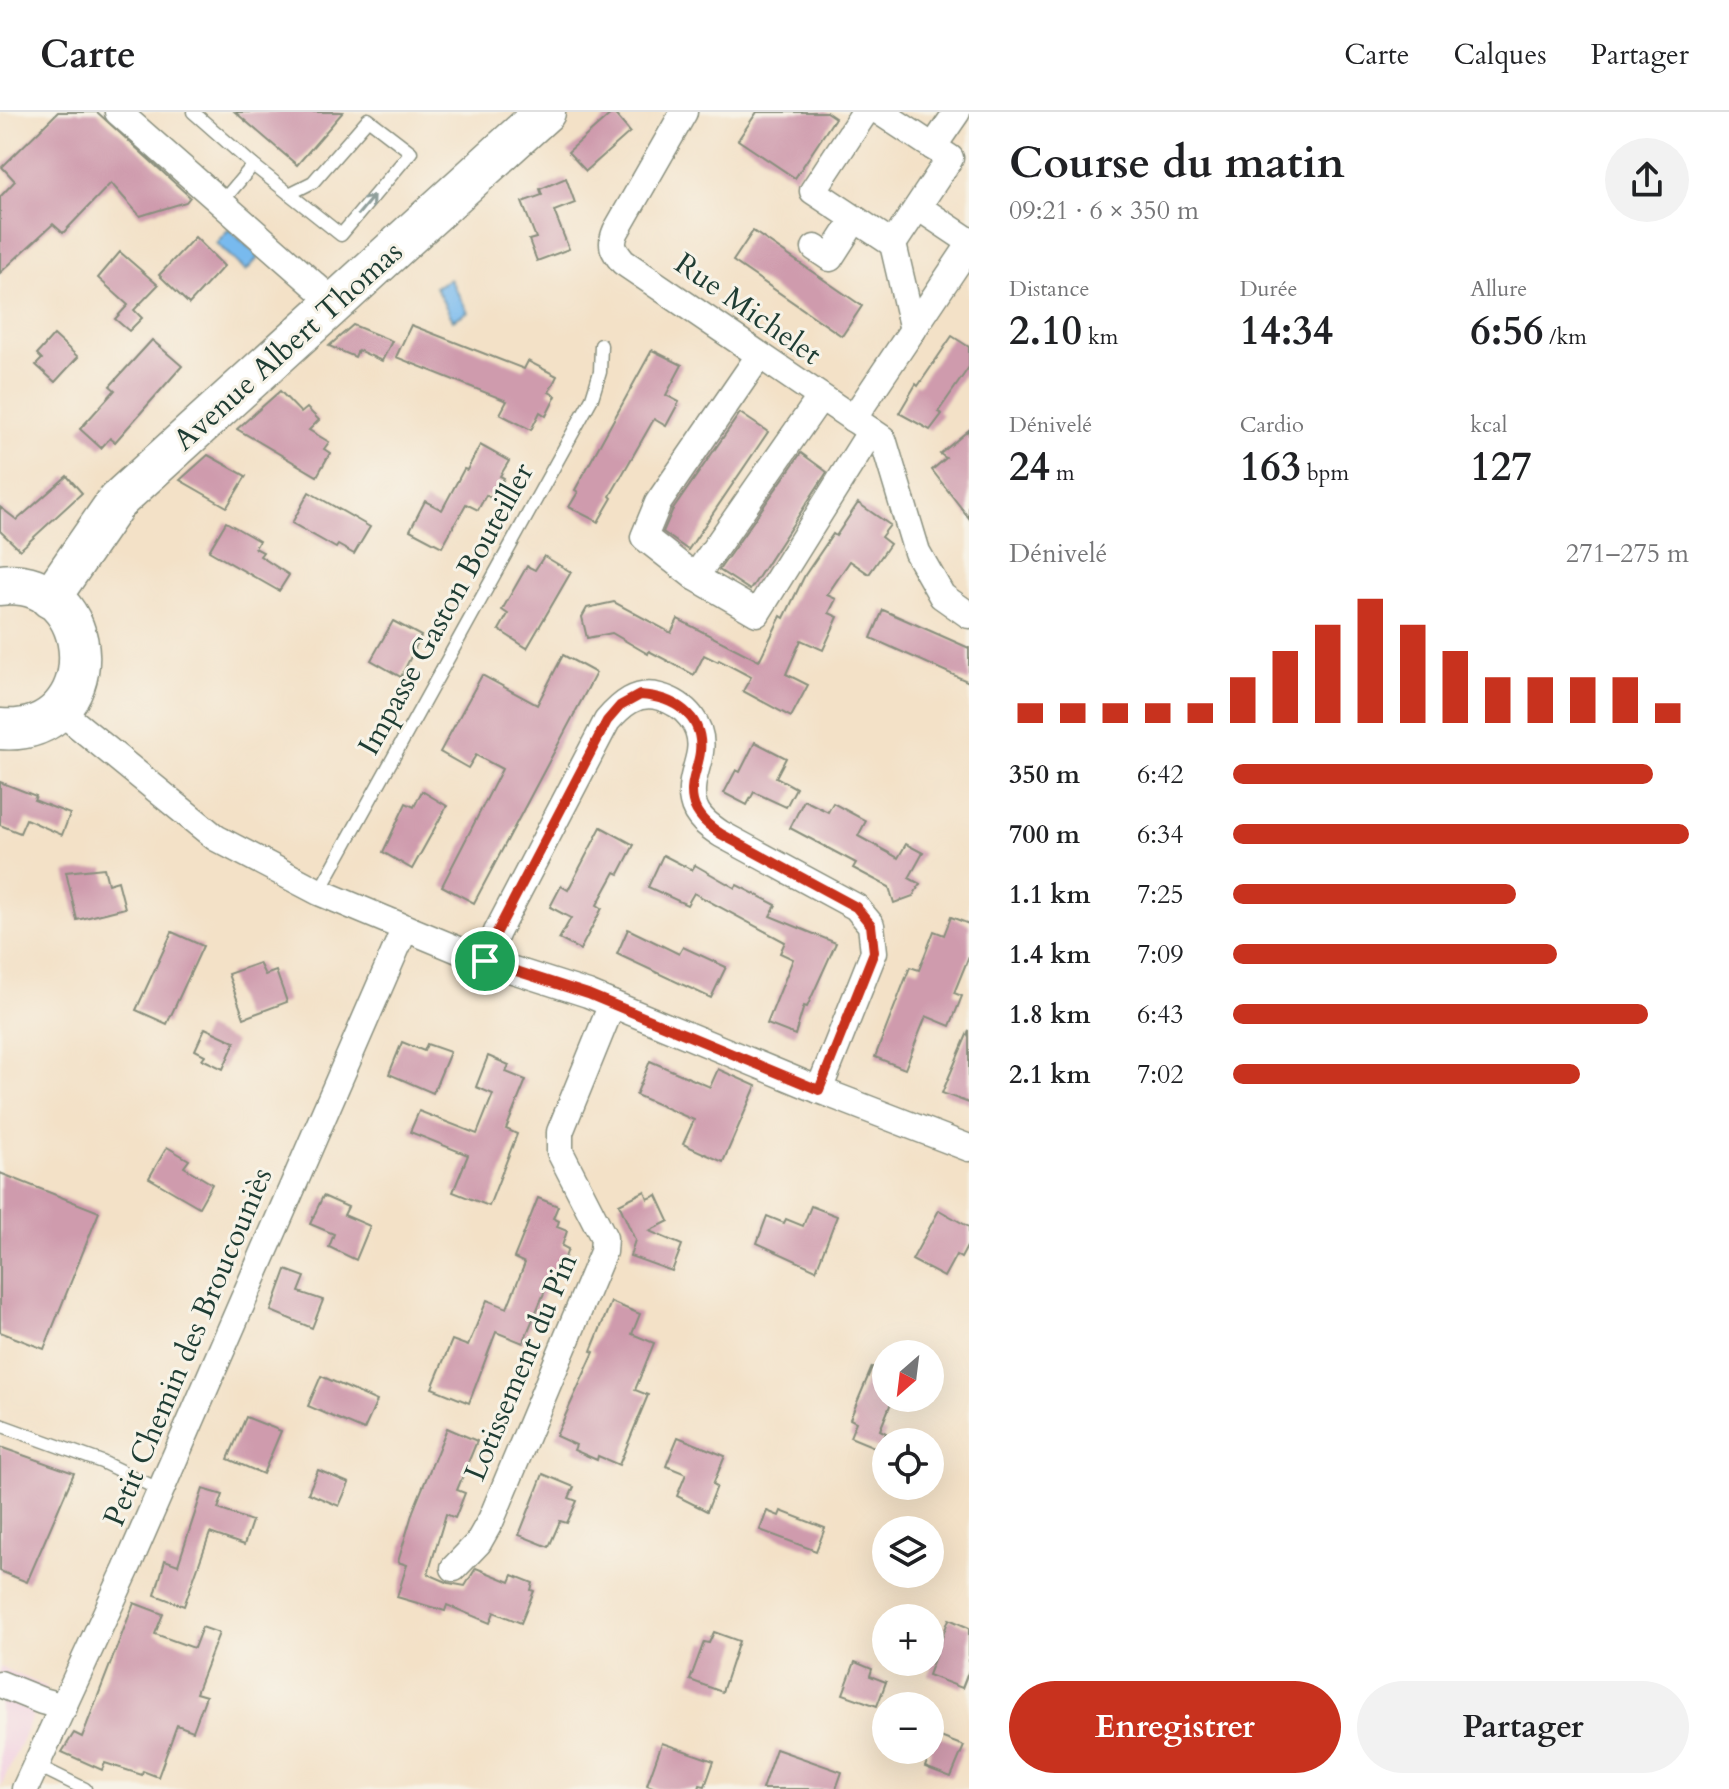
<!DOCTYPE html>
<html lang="fr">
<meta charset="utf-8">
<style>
:root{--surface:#fff;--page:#f2f2f2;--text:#202124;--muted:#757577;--line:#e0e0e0;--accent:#c8321e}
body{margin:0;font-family:Cardo,serif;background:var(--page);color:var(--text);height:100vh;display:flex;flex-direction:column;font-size:30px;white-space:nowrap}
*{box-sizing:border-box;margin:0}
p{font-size:26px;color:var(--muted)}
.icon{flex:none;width:44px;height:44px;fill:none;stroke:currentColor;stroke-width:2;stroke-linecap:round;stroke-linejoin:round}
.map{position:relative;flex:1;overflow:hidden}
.sheet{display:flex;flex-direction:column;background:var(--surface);width:760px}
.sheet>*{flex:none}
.needle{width:52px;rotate:208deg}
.tools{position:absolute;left:872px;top:1228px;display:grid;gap:16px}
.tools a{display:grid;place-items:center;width:72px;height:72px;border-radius:50%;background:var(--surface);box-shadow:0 8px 32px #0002;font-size:40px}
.pin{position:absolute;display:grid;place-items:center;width:68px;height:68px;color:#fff;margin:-34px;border:4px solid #fff;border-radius:50%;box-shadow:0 2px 8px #0007}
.round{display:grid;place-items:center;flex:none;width:84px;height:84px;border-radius:42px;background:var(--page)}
.headline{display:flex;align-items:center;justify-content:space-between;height:136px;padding:0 40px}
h1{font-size:44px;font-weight:700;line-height:60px}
.metrics{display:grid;grid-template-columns:repeat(3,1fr);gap:12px;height:136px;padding:8px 40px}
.metrics div{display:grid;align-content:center}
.metrics b{font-size:40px;font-weight:700}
.metrics small{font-size:22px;font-weight:400}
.metrics p{font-size:22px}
.chart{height:224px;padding:16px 40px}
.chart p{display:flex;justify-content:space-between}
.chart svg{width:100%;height:144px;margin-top:8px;stroke:var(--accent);stroke-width:6}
.button{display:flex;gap:16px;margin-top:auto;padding:16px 40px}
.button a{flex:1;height:92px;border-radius:48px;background:var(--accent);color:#fff;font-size:32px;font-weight:700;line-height:92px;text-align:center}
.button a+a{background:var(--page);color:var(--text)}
ul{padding:0 40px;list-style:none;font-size:26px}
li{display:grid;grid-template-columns:128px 96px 1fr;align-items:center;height:60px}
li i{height:20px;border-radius:10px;background:var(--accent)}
header{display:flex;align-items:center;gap:48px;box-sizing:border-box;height:112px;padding:0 40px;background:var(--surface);border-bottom:2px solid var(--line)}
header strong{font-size:38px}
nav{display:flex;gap:44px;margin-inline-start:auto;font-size:28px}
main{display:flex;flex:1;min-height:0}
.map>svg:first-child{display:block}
.built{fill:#f2cfe1}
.water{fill:#78baee;stroke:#4c7c91;stroke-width:2}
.building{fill:#cf9bad}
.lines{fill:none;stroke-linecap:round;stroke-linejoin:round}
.lane-casing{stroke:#898f7e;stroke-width:15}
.street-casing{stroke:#898f7e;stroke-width:29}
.primary-casing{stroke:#898f7e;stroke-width:43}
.lane{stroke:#fff;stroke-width:12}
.street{stroke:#fff;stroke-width:26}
.primary{stroke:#fff;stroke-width:40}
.oneway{stroke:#8f9e9a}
.route-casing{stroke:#fff;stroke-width:16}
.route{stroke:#c8321e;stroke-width:10}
.labels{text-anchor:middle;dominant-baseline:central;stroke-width:6;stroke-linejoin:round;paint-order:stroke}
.street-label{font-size:30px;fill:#1f3d34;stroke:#f7f3e8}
</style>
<header>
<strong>Carte</strong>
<nav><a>Carte</a><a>Calques</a><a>Partager</a></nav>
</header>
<main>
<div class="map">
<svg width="969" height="1677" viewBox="0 0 969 1677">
<rect width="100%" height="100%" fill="#f7f3e8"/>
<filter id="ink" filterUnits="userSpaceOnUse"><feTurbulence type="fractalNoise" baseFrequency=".0125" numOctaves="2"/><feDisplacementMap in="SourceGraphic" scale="16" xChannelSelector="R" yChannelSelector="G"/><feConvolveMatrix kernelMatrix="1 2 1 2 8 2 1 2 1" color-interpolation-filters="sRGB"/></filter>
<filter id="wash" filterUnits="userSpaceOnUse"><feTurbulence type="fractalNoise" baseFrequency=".006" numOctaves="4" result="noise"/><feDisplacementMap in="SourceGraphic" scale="32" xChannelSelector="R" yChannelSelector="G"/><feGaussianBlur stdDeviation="1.8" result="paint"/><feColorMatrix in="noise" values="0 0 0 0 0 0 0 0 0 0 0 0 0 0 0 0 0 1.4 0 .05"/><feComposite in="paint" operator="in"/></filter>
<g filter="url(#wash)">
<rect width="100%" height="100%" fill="#f3e1c7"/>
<polygon class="built" points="0,1555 46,1575 0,1676"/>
<g class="water">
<polygon points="229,117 259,145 246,159 216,131"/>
<polygon points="450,167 468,200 453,208 435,175"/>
</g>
<g id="blocks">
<g class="building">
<polygon points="58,0 97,0 190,85 186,90 140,104 111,71 63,121 53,112 0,161 0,85 15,69 2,55"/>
<polygon points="235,0 343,0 297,53"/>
<polygon points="613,0 630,20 586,59 568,40"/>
<polygon points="757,0 826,0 835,6 795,66 738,28"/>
<polygon points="566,66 575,91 554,99 569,137 537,149 529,128 536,126 522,90 542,83 540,77"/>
<polygon points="753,119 862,194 842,224 733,149"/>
<polygon points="195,125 224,154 189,192 159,163"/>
<polygon points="120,140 158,173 134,198 142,206 129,219 115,207 128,193 98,166"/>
<polygon points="353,213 392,229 382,249 358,238 355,245 329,234"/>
<polygon points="411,213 524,257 528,249 557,264 549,280 556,284 546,304 540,300 531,318 500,302 507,289 396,245"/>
<polygon points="54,223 78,245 55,270 36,253 42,247 37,242"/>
<polygon points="952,224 969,235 969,255 938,300 942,302 930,318 899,301 916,272 918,274"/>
<polygon points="152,228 182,254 115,330 110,326 101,336 80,317 115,278 110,274"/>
<polygon points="652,238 682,253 666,283 679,290 666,314 654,307 610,384 612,386 598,410 569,395 578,380 575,378"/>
<polygon points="280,279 301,301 307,296 319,308 309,318 329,330 324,337 330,341 317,364 237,317"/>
<polygon points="740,301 768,320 688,438 663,420 672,399"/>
<polygon points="969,318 969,406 932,358 946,346 940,342"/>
<polygon points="480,333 509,349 500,364 504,366 494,388 486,383 478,398 466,392 442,435 410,418 425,389 442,398 464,357 467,358"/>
<polygon points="801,341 827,360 750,478 719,458"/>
<polygon points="208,343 246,364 227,395 180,368"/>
<polygon points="67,364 82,381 20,438 0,419 0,395 17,408"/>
<polygon points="309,380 370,415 354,442 338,433 336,436 292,411"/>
<polygon points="858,391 890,413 881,425 890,432 869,462 850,449 827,483 836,487 829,501 838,505 823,538 801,528 786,562 808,573 791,605 743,579 751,565 719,548 718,550 704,543 694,563 649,539 648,542 612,521 587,526 582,505 587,496 614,490 671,521 678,507 759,549 781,504 784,506 805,463 833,422 836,424"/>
<polygon points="226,410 259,429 255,436 263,440 260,444 289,463 279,479 209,439"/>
<polygon points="544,444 571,460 527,536 499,518 508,502 502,498 527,454 535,458"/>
<polygon points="883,498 969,536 969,570 871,526"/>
<polygon points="393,509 421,524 401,565 371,548"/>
<polygon points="563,543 596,561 474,791 442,774 502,657 476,643 468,656 440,640 482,563 537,593"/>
<polygon points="755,630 786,646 776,665 796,676 786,695 754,680 747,693 724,681 736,658 740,660"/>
<polygon points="0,670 36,684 34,688 70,702 62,723 26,707 20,721 0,713"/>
<polygon points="422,679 447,694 412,757 383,740 406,691 414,695"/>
<polygon points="804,688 828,700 833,691 866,709 858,724 898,746 906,732 923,741 909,766 920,772 913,784 894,791 889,775 853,756 856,751 790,716"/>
<polygon points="601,715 634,733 619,762 615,760 597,793 602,796 580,838 559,827 571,806 550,795 561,774 568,778"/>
<polygon points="663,743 692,758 695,753 735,776 737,773 776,793 770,804 836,831 807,895 804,894 795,923 767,912 793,847 780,841 785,830 694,781 687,793 648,775"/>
<polygon points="104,756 108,772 118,769 125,796 77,808 66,760"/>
<polygon points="951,805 969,812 969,844 954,881 962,884 950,914 926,904 905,957 875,945 910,855 919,858 934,819 944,823"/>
<polygon points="628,817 679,842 683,835 726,855 711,886 617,842"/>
<polygon points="172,820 203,834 167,912 136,898"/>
<polygon points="259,851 265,863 276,859 287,890 244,906 228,862"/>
<polygon points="205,916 235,930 223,957 202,947 205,943 195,938"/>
<polygon points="969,918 969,991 942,981"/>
<polygon points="402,930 424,939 427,932 450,940 433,981 389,962"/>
<polygon points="488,944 509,953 506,960 526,968 506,1017 517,1022 489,1094 453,1080 468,1043 410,1020 419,999 477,1022 493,982 476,975"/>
<polygon points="650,949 710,975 718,957 756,974 723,1050 683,1032 694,1008 636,983"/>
<polygon points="167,1035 189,1048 184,1055 212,1072 199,1095 149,1066"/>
<polygon points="0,1061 99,1100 44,1237 0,1220"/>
<polygon points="645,1079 648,1087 657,1083 669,1109 649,1119 682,1133 672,1159 630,1144 635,1128 619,1092"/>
<polygon points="323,1084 348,1095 344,1103 370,1114 356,1148 329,1135 334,1122 310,1112"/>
<polygon points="538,1086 558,1094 553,1106 559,1109 557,1115 567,1119 562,1134 568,1137 558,1165 552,1162 523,1231 496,1220 469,1291 432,1276 452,1228 468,1234 487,1188 507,1196 525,1151 514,1146"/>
<polygon points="811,1094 837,1104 816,1158 757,1131 767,1104 784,1111 786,1107 803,1114"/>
<polygon points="939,1098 969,1115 969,1131 961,1146 956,1143 944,1165 912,1148"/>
<polygon points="286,1158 305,1165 299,1180 323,1188 312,1216 271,1199"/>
<polygon points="611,1190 640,1202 632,1222 654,1231 635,1278 648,1283 619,1353 598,1344 597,1348 574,1338 576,1333 556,1324 594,1240 591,1239"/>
<polygon points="872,1255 886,1260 886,1286 893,1286 880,1318 886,1321 879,1337 850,1325 856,1310 850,1307"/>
<polygon points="321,1264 377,1289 364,1318 308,1294"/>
<polygon points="246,1305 281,1319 263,1362 228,1347"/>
<polygon points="447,1316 477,1329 457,1378 465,1381 455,1406 446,1402 428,1462 449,1471 465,1474 476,1456 510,1470 513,1463 533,1471 531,1478 534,1479 521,1511 494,1500 490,1511 447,1493 445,1499 397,1485 407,1453 398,1450 413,1399"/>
<polygon points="678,1325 725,1344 713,1372 717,1374 707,1399 677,1384 686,1362 666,1354"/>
<polygon points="0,1335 74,1361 27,1470 0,1459"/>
<polygon points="318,1358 349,1371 339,1394 308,1381"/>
<polygon points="543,1362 574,1375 569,1386 577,1389 567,1411 560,1409 549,1435 519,1423"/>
<polygon points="203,1377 223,1383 218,1397 252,1409 244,1433 210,1421 184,1494 155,1483 165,1448 178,1453"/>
<polygon points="767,1399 779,1404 781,1399 825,1416 816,1439 760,1418"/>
<polygon points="134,1491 163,1502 155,1522 194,1536 202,1515 219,1521 196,1581 206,1584 193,1619 177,1613 158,1665 143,1659 142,1663 105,1651 102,1658 62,1640 74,1621 82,1625"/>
<polygon points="949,1507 969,1516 969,1558 962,1576 928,1563"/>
<polygon points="714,1520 739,1529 722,1580 690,1568 704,1530 709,1531"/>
<polygon points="855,1550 872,1557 870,1564 886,1570 877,1594 843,1582"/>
<polygon points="930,1621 964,1634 951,1665 925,1655 930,1641"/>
<polygon points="662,1631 714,1649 705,1674 700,1673 699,1677 658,1677 647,1673"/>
<polygon points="776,1637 842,1660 836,1677 762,1677"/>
</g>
</g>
</g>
<g filter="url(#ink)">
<use href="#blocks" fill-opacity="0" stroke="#898f7e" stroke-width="2"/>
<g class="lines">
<g class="lane-casing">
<g id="lane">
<polyline points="193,0 253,53"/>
<polyline points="221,91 253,53 341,123 411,40 368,7 313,70 289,82"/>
<polyline points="319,780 592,286 600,260 601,233"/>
<polyline points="0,1313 102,1350 160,1378"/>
<polyline points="36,1653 85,1677"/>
</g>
</g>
<g class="street-casing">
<g id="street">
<polyline points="118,0 335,191"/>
<path d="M684 0 616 119C610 133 613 138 623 150L883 327 917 440 942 484 969 503"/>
<polyline points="865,0 813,79 893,132 950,46 880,0"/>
<polyline points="933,35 957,0"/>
<polyline points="918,95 969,129"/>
<polyline points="893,132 913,218"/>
<polyline points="815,136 830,146 855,107"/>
<polyline points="759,244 658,391 644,425 695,465 820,286"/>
<polyline points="853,307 969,134"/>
<polyline points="695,465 757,501 871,319"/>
<polyline points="59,598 216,726 319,780 485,849 588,882 819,978 969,1036"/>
<path d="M485 849 497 820 607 609C621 593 637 578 660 585 685 592 704 613 700 640 697 658 689 672 693 690 696 705 709 714 721 722L856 795 871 813 874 840 819 978"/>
<polyline points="454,1456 478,1431 491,1408 603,1140 604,1126 560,1040 560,1020 612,892"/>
<polyline points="0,1572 42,1589 64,1595"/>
<polyline points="25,1677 126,1458 405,816"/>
</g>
</g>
<g class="primary-casing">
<g id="primary">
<path d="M0 473C102 461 109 626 0 617"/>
<polyline points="50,486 117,389 545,0"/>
</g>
</g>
<use href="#lane" class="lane"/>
<use href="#street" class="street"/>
<use href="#primary" class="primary"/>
</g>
<defs><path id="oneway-shaft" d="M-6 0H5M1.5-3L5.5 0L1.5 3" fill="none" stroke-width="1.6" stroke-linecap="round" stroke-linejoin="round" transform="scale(2)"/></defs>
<use class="oneway" href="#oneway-shaft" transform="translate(366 93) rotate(-50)"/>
</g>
<g class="lines" filter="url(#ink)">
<g class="route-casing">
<path id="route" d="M640 583C673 585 704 603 700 640 698 657 689 671 693 689 696 704 709 714 721 722L856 795 871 813 874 840 819 978 588 882 485 849 497 820 607 609 620 594Z"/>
</g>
<use href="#route" class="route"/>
</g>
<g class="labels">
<g class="street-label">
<text transform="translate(748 197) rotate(35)">Rue Michelet</text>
<text transform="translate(288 234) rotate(-42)">Avenue Albert Thomas</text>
<text transform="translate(446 497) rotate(-61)">Impasse Gaston Bouteiller</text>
<text transform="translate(188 1235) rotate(-67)">Petit Chemin des Broucouniès</text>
<text transform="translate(521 1255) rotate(-67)">Lotissement du Pin</text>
</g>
</g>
</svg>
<div class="tools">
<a><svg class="needle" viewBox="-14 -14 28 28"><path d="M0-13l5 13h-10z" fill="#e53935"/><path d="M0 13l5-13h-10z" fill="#757577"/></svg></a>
<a><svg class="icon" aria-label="locate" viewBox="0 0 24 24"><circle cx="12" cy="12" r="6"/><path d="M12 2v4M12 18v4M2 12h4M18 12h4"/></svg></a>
<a><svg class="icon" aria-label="layers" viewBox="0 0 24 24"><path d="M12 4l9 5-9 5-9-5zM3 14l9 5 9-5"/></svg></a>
<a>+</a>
<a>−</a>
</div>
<div class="pin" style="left:485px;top:849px;background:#1e9e55"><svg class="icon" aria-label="arrive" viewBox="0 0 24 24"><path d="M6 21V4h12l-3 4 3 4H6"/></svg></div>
</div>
<section class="sheet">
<div class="headline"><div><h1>Course du matin</h1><p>09:21 · 6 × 350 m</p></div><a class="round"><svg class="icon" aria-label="share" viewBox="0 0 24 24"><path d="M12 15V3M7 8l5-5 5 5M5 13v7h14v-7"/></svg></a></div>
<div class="metrics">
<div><p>Distance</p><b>2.10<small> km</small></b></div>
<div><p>Durée</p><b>14:34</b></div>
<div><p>Allure</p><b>6:56<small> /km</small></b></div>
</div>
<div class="metrics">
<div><p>Dénivelé</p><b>24<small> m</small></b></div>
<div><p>Cardio</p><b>163<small> bpm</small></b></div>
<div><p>kcal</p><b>127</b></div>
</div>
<div class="chart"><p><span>Dénivelé</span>271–275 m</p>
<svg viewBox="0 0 160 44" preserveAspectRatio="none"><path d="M5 44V38M15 44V38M25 44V38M35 44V38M45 44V38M55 44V30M65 44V22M75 44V14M85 44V6M95 44V14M105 44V22M115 44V30M125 44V30M135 44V30M145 44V30M155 44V38"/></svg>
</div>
<ul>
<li><b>350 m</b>6:42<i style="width:92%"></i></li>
<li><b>700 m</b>6:34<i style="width:100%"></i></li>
<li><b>1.1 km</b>7:25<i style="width:62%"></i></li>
<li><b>1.4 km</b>7:09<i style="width:71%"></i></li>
<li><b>1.8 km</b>6:43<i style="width:91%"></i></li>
<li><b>2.1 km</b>7:02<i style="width:76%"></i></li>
</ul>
<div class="button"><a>Enregistrer</a><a>Partager</a></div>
</section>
</main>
